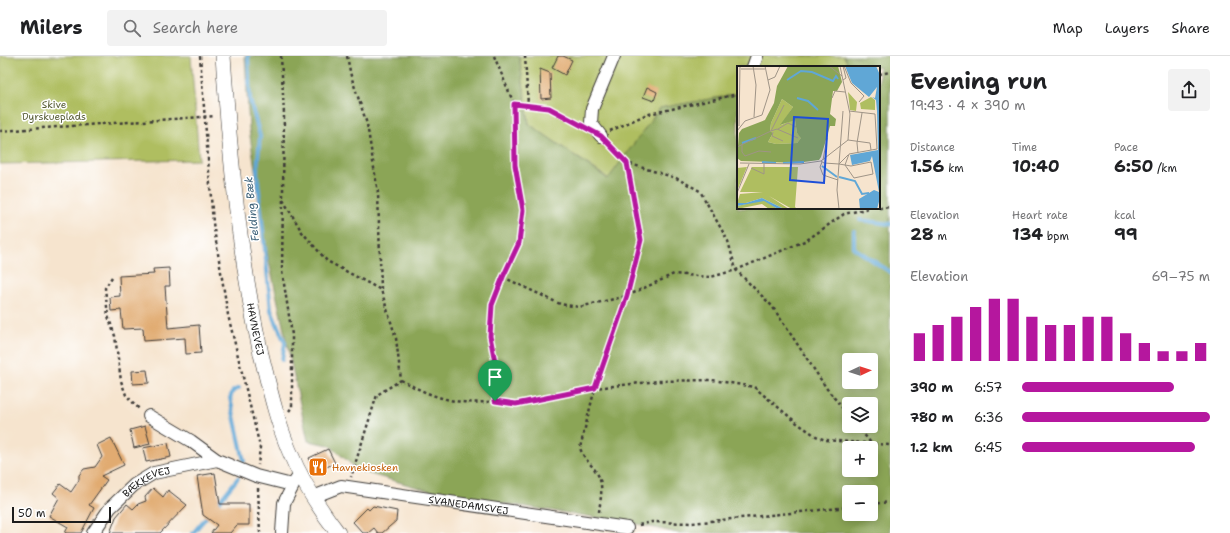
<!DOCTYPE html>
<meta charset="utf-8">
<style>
:root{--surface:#fff;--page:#f2f2f2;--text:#202124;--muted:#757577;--line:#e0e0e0;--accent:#b5179e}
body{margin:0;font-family:"Shantell Sans",sans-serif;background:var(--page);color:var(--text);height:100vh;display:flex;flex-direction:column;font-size:15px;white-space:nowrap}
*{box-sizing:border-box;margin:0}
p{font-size:13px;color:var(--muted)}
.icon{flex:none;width:22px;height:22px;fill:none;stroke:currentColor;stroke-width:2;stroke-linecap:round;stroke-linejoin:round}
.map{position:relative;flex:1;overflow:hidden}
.panel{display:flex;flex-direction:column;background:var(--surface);width:340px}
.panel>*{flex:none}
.needle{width:26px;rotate:86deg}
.tools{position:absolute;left:842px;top:297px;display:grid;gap:8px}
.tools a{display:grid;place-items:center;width:36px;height:36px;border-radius:4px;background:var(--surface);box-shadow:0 2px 10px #0003;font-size:20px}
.scale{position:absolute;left:12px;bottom:10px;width:99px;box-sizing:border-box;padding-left:4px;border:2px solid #1c1c1c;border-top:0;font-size:11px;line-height:14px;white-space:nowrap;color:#1c1c1c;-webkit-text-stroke:3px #fff;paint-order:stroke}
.pin{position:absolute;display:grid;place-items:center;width:34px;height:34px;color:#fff;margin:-41px -17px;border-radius:50% 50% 50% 0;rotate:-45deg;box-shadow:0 0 4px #0007}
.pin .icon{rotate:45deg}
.round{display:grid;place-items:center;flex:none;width:42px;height:42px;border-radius:4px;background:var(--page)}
.overview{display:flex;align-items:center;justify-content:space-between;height:68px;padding:0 20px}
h1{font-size:22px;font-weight:700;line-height:30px}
.stats{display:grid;grid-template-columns:repeat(3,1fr);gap:6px;height:68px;padding:4px 20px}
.stats div{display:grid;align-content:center}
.stats b{font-size:17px;font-weight:700}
.stats small{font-size:11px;font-weight:400}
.stats p{font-size:11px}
.chart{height:112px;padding:8px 20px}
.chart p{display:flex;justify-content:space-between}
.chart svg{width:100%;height:72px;margin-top:4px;stroke:var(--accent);stroke-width:6}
ul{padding:0 20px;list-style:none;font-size:13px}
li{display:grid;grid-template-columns:64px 48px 1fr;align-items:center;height:30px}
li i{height:10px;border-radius:5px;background:var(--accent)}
header{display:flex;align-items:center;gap:24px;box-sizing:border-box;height:56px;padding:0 20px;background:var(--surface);border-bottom:1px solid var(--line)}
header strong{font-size:19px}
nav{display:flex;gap:22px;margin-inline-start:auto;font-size:14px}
.search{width:280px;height:36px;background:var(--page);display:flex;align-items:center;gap:10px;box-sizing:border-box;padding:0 14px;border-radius:4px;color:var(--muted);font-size:15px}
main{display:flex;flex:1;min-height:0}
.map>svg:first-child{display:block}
.green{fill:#afbe60;stroke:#666d3e}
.forest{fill:#8ba556;stroke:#546039;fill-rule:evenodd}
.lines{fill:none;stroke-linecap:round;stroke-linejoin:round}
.stream{stroke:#60a7d6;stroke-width:4}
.building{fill:#e1ab71}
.minor-casing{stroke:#3d3a37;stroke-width:14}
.tertiary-casing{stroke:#3d3a37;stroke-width:16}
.path{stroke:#3d3a37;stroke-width:2.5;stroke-dasharray:3 3;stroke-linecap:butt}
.minor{stroke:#fff;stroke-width:12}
.tertiary{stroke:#fff;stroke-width:15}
.route-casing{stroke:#fff;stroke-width:8}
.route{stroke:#b5179e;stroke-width:5}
.labels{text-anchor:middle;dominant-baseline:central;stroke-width:3;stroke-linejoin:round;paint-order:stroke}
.park-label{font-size:10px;fill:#575d37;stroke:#fff}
.street-label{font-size:10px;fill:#1c1c1c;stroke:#fff}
.food-label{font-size:10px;fill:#c56008;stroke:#fff;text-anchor:start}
.water-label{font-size:11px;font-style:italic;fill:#3e6279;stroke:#fff}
.inset-river{fill:none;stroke:#60a7d6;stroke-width:2}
.inset-road{fill:none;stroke:#9f9487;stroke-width:1}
.view{fill:#1d4ed8;fill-opacity:0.15;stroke:#1d4ed8;stroke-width:2}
.inset-edge{fill:none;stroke:#1c1c1c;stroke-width:2}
</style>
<header>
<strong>Milers</strong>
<div class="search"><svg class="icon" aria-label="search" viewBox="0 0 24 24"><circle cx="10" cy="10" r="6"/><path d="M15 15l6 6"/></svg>Search here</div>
<nav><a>Map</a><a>Layers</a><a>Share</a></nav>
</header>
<main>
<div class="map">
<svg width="890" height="477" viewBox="0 0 890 477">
<rect width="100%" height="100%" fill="#fff"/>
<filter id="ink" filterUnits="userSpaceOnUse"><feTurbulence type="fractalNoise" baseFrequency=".025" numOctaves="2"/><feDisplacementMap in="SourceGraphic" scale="8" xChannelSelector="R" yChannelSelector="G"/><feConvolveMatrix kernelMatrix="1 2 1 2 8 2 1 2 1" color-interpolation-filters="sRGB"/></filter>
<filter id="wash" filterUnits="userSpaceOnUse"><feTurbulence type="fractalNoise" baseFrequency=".012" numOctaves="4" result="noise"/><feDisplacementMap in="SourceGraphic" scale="16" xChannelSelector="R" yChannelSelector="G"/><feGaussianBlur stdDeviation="0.9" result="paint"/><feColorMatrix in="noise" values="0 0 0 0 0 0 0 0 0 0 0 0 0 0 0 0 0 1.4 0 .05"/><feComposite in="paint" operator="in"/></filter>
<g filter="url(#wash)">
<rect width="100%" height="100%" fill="#f6e4ce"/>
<g class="green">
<polygon points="0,0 191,0 199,104 0,108"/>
<polygon points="519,0 844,0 849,11 738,11 738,38 660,52 609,123 529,68"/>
</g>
<path class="forest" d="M245 0H519L529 68 608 123 660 52 738 38V152H879V11H849L844 0H890V477H677L633 467 441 438 359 415 329 389 308 385 267 196 249 73ZM849 304H871V326H849ZM849 348H871V370H849ZM849 392H871V414H849ZM849 436H871V458H849Z"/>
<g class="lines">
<g class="stream">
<polyline points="248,0 250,44 260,80 257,115 271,254 285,287 282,304"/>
<polyline points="860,164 890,168"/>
<polyline points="854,175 854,192 890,216"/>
<polyline points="239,332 233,335 230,342 244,405"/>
<polyline points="217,448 238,422"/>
<polyline points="193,477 209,458"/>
</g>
</g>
<g id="blocks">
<g class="building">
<polygon points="558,0 563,0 572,4 565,19 552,12"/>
<polygon points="540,13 550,17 551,42 541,43"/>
<polygon points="647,31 657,36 654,45 643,41"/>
<polygon points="169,212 170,230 165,230 168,272 199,269 201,297 186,298 185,282 144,285 143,272 123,273 121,254 111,255 110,241 120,240 119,220 154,218 153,213"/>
<polygon points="147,314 149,327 133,328 132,315"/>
<polygon points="145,370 150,388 134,392 130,374"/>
<polygon points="111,382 124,409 101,420 107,424 89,449 94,452 81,477 65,477 68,471 49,460 59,442 53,437 60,428 71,436 79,424 79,419 84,413 95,411 102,401 97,389"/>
<polygon points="168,387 171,401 146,406 143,392"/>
<polygon points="328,393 335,407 316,416 309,402"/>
<polygon points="215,417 220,448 249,448 249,469 237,469 230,477 211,477 217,469 203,459 197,420"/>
<polygon points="153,432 163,441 168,434 187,449 160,477 110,477 116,461 127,448 133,453 138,448 146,445 145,441"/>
<polygon points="373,450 397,455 396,465 382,477 378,477 374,472 368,477 363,477 353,466 367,452 369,454"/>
</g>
</g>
</g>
<g filter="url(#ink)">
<use href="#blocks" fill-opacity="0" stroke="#3d3a37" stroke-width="1"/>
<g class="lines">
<g class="minor-casing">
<g id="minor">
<polyline points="753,11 757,0"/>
<polyline points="601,80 591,67 592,53 614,0"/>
<polyline points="149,360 191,385 217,404"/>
<path id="s1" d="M313 441 341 430 627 472"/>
<path id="s2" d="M93 477 110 452 134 429 154 417 217 404 256 420 292 429"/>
<polyline points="282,477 284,447 296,424"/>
</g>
</g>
<g class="tertiary-casing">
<g id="tertiary">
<path id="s3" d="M223 0C230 100 239 200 261 298 269 330 276 363 289 394 301 424 318 451 338 477"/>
</g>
</g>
<g class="path">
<polyline points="200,0 213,167 221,216 228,259 260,391 258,409"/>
<polyline points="281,0 284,58 282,215 292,279 292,351 289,355"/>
<polyline points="347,0 351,20 367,68 378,137 381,234 396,282 401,324 377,339 351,421"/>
<polyline points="494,0 514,48 515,109 523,154 519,187 492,249 490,280 495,306 495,345 516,348 595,332 659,325 712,324 754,331 797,367 816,380 825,384 890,389"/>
<polyline points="525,0 528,49"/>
<polyline points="879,18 890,16"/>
<polyline points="514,48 549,52 580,68"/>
<polyline points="0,75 215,60"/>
<polyline points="610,75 645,59 738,38"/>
<polyline points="608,88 627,107 676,122 700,135 728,185 736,214 772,250 827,333 849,360"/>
<polyline points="283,144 302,176 327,205 381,234"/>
<polyline points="879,152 890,151"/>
<polyline points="112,221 105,232 108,260 115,280 121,325 126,339 140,354"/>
<polyline points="503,221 560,248 579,251 627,240 674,218 711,221 736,214 807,184 844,158 870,152"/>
<path d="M401 324C433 342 458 350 495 345"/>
<polyline points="857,370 871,387"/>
<polyline points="258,432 260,477"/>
<polyline points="871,448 890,446"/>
<path d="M599 456C600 446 603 434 600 424 597 412 584 405 580 392L595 332 627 240 641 184 627 107"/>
<polyline points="639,469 652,466 692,467 849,451"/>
</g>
<use href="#minor" class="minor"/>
<use href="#tertiary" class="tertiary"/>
</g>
</g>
<g class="lines" filter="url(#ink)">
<g class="route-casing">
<polygon id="route" points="514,48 549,52 601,80 627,107 641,184 627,240 595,332 516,348 495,345 495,306 490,280 492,249 503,221 519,187 523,154 515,109"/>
</g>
<use href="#route" class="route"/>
</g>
<defs>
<g id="restaurant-square" transform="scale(1)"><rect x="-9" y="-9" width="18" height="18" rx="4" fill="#e8710a" stroke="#fff"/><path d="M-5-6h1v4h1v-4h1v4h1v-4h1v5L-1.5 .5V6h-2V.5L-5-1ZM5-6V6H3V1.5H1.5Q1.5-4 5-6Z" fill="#fff"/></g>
</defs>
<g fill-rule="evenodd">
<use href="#restaurant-square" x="318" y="411"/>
</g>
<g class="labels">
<g class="park-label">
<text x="54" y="48">Skive<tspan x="54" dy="12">Dyrskueplads</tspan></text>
</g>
<g class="street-label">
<text stroke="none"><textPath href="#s3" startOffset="275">HAVNEVEJ</textPath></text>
<text stroke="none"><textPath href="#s2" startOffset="76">BÆKKEVEJ</textPath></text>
<text stroke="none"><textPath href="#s1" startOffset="159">SVANEDAMSVEJ</textPath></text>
</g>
<g class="food-label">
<text x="332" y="411">Havnekiosken</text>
</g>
<g class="water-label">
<text transform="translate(252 153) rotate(-96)">Felding Bæk</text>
</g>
</g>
<g transform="translate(737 10)">
<rect width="143" height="143" fill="#f6e4ce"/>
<path d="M111 26 120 36 119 45 113 44ZM134 31 138 34V44L124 43 123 37ZM45 33 56 41 44 59 58 53 60 67 65 71 60 77 39 78 31 76 36 67 33 65 34 57ZM10 101 0 125V102ZM15 101H61L58 141 60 143H55L32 130 52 143H47L25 132 9 137H0L3 128 26 126H3ZM27 134 41 143H32L25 138 0 143V140Z" fill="#afbe60"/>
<path d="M51 0H101L105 16 100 25H96L93 48 99 53 98 60H93L84 91 82 94 59 97 4 95 0 92 2 67 5 63 28 54 37 37 40 20ZM45 33 56 41 43 59 58 54 60 67 64 72 60 77 39 78 31 76 36 67 33 65 34 57Z" fill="#8ba556" fill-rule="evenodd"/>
<path d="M108 0H139L143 9V132L140 143H123L122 133 137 124 142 126 135 90 133 95 115 99 113 89 141 84 140 45 139 34 135 31 138 32 140 21 132 31 115 17ZM25 132 47 143H41L27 135 0 140V137H9Z" fill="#60a7d6"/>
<path class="inset-river" d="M50 14 64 5 75 6 96 15 99 10 101 13M60 32 71 35 81 44M5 77 19 72M25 96 39 97M46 97 67 96M85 100 100 111M102 111 118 115 125 128 132 127"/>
<path class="inset-road" d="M16 0 19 19 17 51M92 0 105 10M103 0 113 48 111 74M107 0 114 17 127 30 122 36M4 3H28M31 14 38 11 43 0M106 14 109 12 106 0M95 32 98 25 108 26M2 60 3 0M41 63 51 57 59 61M0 65 8 55 25 49 33 24 28 0M34 65 40 63 61 72M36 66 35 70 46 75M111 74 133 77 134 84M5 78V86L8 90 22 85 34 86M0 81 34 65 47 39M121 87 120 77 125 47M86 94 90 72M84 95 111 74M85 96 83 101 86 109 101 114M3 97 63 98 84 95 87 97 102 98 114 100 134 96 136 108 117 112 108 99M102 98 111 89M108 99 112 88 140 83 138 48 112 45M14 102 27 108V98M0 127 12 98M102 143 100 124 106 45"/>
<path class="view" d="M57 51 91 53 87 117 53 114Z"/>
<rect width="143" height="143" class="inset-edge"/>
</g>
</svg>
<div class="tools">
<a><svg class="needle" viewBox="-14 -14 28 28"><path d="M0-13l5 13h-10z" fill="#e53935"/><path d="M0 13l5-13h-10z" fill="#757577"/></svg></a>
<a><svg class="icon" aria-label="layers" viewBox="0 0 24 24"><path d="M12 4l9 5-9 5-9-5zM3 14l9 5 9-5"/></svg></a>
<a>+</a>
<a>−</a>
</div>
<div class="scale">50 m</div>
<div class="pin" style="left:495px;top:345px;background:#1e9e55"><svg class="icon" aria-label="arrive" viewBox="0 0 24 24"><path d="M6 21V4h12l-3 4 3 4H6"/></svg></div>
</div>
<section class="panel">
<div class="overview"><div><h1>Evening run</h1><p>19:43 · 4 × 390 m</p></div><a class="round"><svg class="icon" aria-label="share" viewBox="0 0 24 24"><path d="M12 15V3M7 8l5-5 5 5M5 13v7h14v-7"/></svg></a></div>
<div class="stats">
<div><p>Distance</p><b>1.56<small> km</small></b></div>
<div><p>Time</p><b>10:40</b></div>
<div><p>Pace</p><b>6:50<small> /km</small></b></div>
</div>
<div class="stats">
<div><p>Elevation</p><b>28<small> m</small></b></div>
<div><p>Heart rate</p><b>134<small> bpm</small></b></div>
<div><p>kcal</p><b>99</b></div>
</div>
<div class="chart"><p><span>Elevation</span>69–75 m</p>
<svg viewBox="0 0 160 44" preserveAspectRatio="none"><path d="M5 44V27M15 44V22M25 44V17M35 44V11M45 44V6M55 44V6M65 44V17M75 44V22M85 44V22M95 44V17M105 44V17M115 44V27M125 44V33M135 44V38M145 44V38M155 44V33"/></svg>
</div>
<ul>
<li><b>390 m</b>6:57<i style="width:81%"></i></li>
<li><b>780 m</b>6:36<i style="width:100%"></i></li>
<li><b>1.2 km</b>6:45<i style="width:92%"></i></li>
</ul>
</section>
</main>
